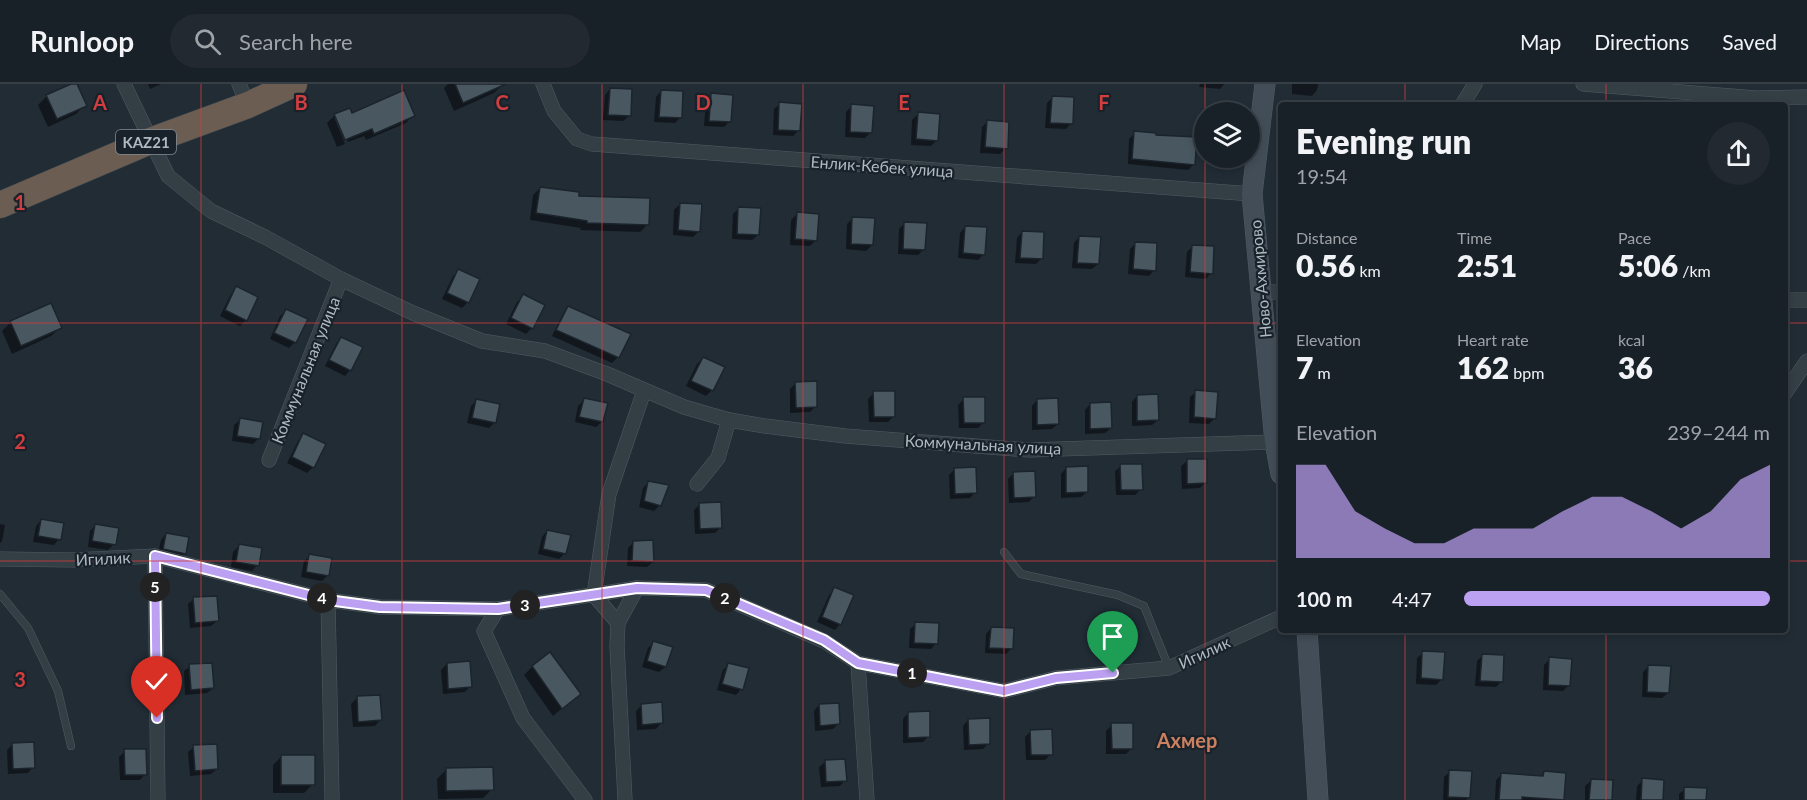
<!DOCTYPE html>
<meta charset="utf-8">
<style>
:root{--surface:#192128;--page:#222930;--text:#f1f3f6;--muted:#9fa3a8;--line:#373e45;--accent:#bca0f2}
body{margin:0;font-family:Lato,sans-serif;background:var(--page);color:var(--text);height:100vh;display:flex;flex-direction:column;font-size:22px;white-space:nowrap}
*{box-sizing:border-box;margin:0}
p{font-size:20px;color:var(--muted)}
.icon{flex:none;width:33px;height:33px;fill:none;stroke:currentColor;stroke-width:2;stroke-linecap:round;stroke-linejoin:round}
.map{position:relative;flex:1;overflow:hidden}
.sheet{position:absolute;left:1278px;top:18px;width:510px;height:531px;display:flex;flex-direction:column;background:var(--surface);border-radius:6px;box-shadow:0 3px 9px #0003,0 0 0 2px var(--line)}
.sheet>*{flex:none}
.controls{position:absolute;left:1194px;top:18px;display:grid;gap:12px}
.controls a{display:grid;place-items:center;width:66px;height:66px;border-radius:50%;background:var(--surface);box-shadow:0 3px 9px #0003,0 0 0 2px var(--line);font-size:30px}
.pin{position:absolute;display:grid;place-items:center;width:51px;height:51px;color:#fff;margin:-62px -26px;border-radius:50% 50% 50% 0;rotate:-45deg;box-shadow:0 0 6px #0007}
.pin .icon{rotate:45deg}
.km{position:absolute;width:30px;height:30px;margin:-15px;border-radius:50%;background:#222;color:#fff;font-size:16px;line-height:30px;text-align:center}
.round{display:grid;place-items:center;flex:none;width:63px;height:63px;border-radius:32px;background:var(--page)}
.headline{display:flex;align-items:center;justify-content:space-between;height:102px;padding:0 18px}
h1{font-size:33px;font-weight:800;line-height:45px}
.figures{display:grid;grid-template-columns:repeat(3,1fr);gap:9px;height:102px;padding:6px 18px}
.figures div{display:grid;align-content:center}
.figures b{font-size:30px;font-weight:800}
.figures small{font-size:16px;font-weight:400}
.figures p{font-size:16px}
.chart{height:168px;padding:12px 18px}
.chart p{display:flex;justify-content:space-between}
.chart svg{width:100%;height:108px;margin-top:6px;fill:var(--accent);opacity:.7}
ul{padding:0 18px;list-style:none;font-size:20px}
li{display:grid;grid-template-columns:96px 72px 1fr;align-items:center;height:45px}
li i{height:15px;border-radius:8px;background:var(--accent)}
header{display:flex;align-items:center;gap:36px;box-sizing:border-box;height:84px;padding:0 30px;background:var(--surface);border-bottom:2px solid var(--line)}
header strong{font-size:28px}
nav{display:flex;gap:33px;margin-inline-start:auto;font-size:21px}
.search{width:420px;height:54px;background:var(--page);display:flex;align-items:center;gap:15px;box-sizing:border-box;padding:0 21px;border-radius:33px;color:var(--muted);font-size:22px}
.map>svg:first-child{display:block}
.shadow{fill:#0007}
.building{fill:#495760;stroke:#1b242c;stroke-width:1.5}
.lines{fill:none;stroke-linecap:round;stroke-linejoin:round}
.lane-casing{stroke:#515b63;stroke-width:8}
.street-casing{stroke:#515b63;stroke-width:15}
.secondary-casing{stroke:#515b63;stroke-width:21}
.highway-casing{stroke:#3e4850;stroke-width:27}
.lane{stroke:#343e45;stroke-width:7}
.street{stroke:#343e45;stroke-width:14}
.secondary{stroke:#424d58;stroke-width:20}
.highway{stroke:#6b5d51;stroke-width:26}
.route-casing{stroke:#fff;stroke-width:12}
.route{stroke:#bca0f2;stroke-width:8}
.grid{fill:none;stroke:#d03e3f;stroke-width:1.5;stroke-opacity:0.55}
.labels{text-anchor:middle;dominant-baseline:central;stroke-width:4.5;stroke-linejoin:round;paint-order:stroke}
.shield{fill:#19222a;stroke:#818c94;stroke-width:1.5}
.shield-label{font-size:15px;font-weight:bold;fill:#aeb9c2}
.street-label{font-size:16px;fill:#aeb9c2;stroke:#19222a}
.quarter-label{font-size:20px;font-weight:bold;fill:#cb8060;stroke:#19222a}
.grid-label{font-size:20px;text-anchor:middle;font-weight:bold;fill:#d03e3f;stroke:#19222a;stroke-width:4.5;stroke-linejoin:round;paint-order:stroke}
</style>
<header>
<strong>Runloop</strong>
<div class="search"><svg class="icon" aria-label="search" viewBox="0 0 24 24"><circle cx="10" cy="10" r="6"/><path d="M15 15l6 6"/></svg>Search here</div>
<nav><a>Map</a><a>Directions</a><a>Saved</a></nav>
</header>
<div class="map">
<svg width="1807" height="716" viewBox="0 0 1807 716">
<rect width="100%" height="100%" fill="#212c35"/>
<g class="shadow">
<polygon points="76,0 85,21 76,30 48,43 38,21 47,12"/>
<polygon points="148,0 161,0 150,5"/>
<polygon points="448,0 502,0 502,1 494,9 454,27 444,4"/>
<polygon points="1200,0 1224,0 1220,5 1199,3"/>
<polygon points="1292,0 1318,0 1317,6 1312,12 1292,10"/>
<polygon points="610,5 629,32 623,37 603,36 605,11"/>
<polygon points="661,7 680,34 675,39 654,38 656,13"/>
<polygon points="711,11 730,37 724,43 704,42 706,16"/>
<polygon points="1053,13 1071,39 1066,45 1045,44 1047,19"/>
<polygon points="780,20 799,46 793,52 773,51 774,25"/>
<polygon points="852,22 871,48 865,54 845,53 846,28"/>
<polygon points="918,30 937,56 931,62 911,61 912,36"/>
<polygon points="335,31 413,31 406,39 366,56 364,52 348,58 337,33 334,33 345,60 337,63 327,39"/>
<polygon points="987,38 1006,64 1000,70 980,69 982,43"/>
<polygon points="1135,49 1194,80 1188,86 1128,80 1129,55"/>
<polygon points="1281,66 1281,91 1279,91"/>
<polygon points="540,104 577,113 647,141 640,148 580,146 581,144 530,136 533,111"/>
<polygon points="680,120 699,147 693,153 673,151 674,126"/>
<polygon points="739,124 758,151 752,156 732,155 733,130"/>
<polygon points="797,130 816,156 810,162 790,161 791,136"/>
<polygon points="853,134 872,161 866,167 846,165 847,140"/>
<polygon points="1281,134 1281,192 1277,192 1276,139"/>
<polygon points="905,139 923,166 918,171 898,170 899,145"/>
<polygon points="965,143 984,170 978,176 958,174 960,149"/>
<polygon points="1022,148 1041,175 1036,180 1015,179 1017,154"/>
<polygon points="1079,153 1098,180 1092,185 1072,184 1074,159"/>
<polygon points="1135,160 1154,186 1149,192 1128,190 1130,165"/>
<polygon points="1193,162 1211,189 1206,195 1185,193 1187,168"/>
<polygon points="459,187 478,196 467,219 462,224 442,215 453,192"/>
<polygon points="237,204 246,236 240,242 220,232 231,210"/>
<polygon points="523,212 532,244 526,250 506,240 517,218"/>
<polygon points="568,224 618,273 612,279 552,252 563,230"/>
<polygon points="286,227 295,258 289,264 270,255 280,232"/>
<polygon points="11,238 60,244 51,252 12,270 2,247"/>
<polygon points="341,254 350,286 345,292 325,282 336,260"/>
<polygon points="703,274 712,306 706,312 686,302 697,280"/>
<polygon points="796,299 816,322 810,328 790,329 790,305"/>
<polygon points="1196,308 1215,334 1209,340 1189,339 1190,313"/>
<polygon points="874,309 894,332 888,338 869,338 868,315"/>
<polygon points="1137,312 1158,336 1152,341 1132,342 1132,318"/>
<polygon points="964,315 984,338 978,344 959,344 958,321"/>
<polygon points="477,316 495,338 489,344 467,339 471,322"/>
<polygon points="584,316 602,338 596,343 575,338 578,322"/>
<polygon points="1037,316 1058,340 1052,345 1032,346 1032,322"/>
<polygon points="1090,320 1111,344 1105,349 1085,350 1085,326"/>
<polygon points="240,336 258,355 253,360 232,357 234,341"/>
<polygon points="304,351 313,383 307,389 287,379 298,357"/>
<polygon points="1187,377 1206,398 1200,404 1182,405 1181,382"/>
<polygon points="1121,382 1141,405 1135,411 1116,411 1115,387"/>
<polygon points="1066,384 1087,408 1081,413 1061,414 1061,390"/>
<polygon points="955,385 975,408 970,414 950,415 949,391"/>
<polygon points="1014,389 1034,412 1029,418 1009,419 1008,395"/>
<polygon points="649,398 660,421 654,427 639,423 643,404"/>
<polygon points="700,420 720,444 715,449 695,450 694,426"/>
<polygon points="41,436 59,455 54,461 33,458 36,442"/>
<polygon points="0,440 5,441 2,457 0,459"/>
<polygon points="96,441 114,460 108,466 88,463 90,447"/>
<polygon points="547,447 565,469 559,475 538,470 542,453"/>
<polygon points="166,450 184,470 179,475 158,470 161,456"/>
<polygon points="633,459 653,478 647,483 627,482 628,464"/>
<polygon points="239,462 257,481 252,487 231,483 233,468"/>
<polygon points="310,472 328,491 322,497 301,493 304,477"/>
<polygon points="834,505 840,540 835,546 817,538 829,511"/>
<polygon points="194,515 217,537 211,542 190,544 188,520"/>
<polygon points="916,540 936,559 931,565 909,564 910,545"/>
<polygon points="991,544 1012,564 1006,570 985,569 986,550"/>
<polygon points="654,558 671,564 665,583 659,588 642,583 648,564"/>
<polygon points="1423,569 1442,595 1436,601 1416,600 1417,574"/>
<polygon points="1483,571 1501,598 1496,603 1475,602 1477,577"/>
<polygon points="1550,575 1569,601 1563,607 1543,606 1544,581"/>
<polygon points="447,580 470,602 465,608 443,610 441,586"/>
<polygon points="729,580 741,605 736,611 717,606 723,586"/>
<polygon points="190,582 213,604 207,609 185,611 184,587"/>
<polygon points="1649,582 1668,609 1662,614 1642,613 1643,588"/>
<polygon points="532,583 579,610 553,632 524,591"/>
<polygon points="357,614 380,636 375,642 353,643 351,620"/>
<polygon points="642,621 661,639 656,645 637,646 636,627"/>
<polygon points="819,621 838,640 833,645 815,647 814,627"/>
<polygon points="908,629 929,652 923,658 903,659 903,635"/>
<polygon points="968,636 989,659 983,665 964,666 963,642"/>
<polygon points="1112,641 1132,664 1126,670 1106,670 1106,647"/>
<polygon points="1031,647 1051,670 1045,676 1026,676 1025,653"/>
<polygon points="13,660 33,683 28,689 8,690 7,666"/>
<polygon points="194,663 217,685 211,690 190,692 188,668"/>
<polygon points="125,667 145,690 140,696 120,696 119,673"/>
<polygon points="282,672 313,700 304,709 273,709 273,681"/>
<polygon points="825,678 845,696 840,702 821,703 819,683"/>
<polygon points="446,686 492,705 483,714 438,715 437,695"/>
<polygon points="1450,688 1469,714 1466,716 1443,716 1444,693"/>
<polygon points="1544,689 1562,716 1495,716 1496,696 1501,691 1540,693"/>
<polygon points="1643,696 1663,697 1662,716 1636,716 1637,702"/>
<polygon points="1591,697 1611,698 1610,716 1585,716 1585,702"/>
<polygon points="1685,705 1705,706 1705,716 1679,716 1679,710"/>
</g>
<g class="building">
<polygon points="71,0 77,0 87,22 57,35 46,11"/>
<polygon points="455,0 506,0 463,19"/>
<polygon points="610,4 632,5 631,32 608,31"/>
<polygon points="404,6 415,32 374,50 372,45 345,56 334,30 350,24 352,29"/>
<polygon points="661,6 683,7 682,34 659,33"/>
<polygon points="711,9 733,11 731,38 709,37"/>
<polygon points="1052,12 1074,13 1073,40 1050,39"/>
<polygon points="779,18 802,20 800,47 778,46"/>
<polygon points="851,20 874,22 872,49 850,48"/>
<polygon points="918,28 940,30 938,57 916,55"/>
<polygon points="987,36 1009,38 1008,65 985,63"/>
<polygon points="1134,47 1156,49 1156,51 1197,53 1195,81 1132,75"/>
<polygon points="540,103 579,108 579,112 650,114 649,141 587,139 587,137 536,129"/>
<polygon points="680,119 702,120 700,148 678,146"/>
<polygon points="738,123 761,124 759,151 737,150"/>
<polygon points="797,128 819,130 817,157 795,155"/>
<polygon points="852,133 875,134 873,161 851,160"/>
<polygon points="904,138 927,139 925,166 903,165"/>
<polygon points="965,142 987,143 985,171 963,169"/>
<polygon points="1022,147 1044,148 1043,175 1020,174"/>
<polygon points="1079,152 1101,153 1099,180 1077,179"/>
<polygon points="1135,158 1157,159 1156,187 1133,185"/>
<polygon points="1192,161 1214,162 1213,190 1190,188"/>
<polygon points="458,185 480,195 469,219 447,209"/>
<polygon points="236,202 258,213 247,237 225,226"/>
<polygon points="523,210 545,221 533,245 511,234"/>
<polygon points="51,219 62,244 21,262 10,237"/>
<polygon points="568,222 631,250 619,274 556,246"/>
<polygon points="286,225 308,235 296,259 274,249"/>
<polygon points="341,253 363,263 351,287 329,276"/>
<polygon points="703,273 725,283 713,307 691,297"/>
<polygon points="817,297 817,323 796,324 795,298"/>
<polygon points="1195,306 1218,308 1216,335 1194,333"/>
<polygon points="873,307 895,307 895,333 874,333"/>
<polygon points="1158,310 1159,336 1137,337 1137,311"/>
<polygon points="963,313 985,313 985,339 964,339"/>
<polygon points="584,314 608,319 603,338 579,333"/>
<polygon points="1058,314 1059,340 1037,341 1037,315"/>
<polygon points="476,315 500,320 496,339 472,334"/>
<polygon points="1111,318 1112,344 1090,345 1090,319"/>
<polygon points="240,334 263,338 260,355 237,352"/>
<polygon points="303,349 326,360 314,384 292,373"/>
<polygon points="1187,375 1207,375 1207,399 1187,400"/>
<polygon points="1120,380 1142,380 1143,406 1121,406"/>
<polygon points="1088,382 1088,408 1066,409 1066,383"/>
<polygon points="976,383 977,409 955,410 954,384"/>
<polygon points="1035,387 1036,413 1014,414 1013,388"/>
<polygon points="648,397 669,401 661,422 644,417"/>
<polygon points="721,418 722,444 700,445 699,419"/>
<polygon points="41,435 64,439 61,456 38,452"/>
<polygon points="95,440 119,444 116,461 92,457"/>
<polygon points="547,446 571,451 566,470 543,465"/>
<polygon points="166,449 189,453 186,470 163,465"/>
<polygon points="653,456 654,478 632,477 633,457"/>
<polygon points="239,460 262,464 259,482 236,478"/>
<polygon points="309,470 332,474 329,492 306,488"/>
<polygon points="834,503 854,511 841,541 822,533"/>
<polygon points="217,512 219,537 195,539 193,513"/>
<polygon points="915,538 939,539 938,560 914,559"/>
<polygon points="991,543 1014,544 1013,565 989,564"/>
<polygon points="653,557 673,563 666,583 647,577"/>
<polygon points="1422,567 1445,568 1443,596 1421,594"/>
<polygon points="550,568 581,610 562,625 532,582"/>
<polygon points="1482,570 1504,571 1503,598 1480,597"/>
<polygon points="1549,573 1572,575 1570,602 1548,601"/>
<polygon points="470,577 472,603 448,605 447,579"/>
<polygon points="212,579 214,604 191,606 189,580"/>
<polygon points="728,579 749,584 743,606 722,600"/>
<polygon points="1648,581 1671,582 1669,609 1647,608"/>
<polygon points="380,611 382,636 358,638 357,612"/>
<polygon points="662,618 663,639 642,641 641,620"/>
<polygon points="839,619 840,640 820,642 819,620"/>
<polygon points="930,627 930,653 908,654 908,628"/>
<polygon points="990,634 990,660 969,661 968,635"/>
<polygon points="1111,639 1133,639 1133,665 1112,665"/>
<polygon points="1052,645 1053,671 1031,671 1030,646"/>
<polygon points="34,658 35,684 13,685 12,659"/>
<polygon points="217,660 218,685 195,687 193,661"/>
<polygon points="124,665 146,665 147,691 125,691"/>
<rect x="281" y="671" width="34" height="30"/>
<polygon points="845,675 847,697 826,698 825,676"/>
<polygon points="493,683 494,706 446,707 446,684"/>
<polygon points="1449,686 1472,687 1470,714 1448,713"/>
<polygon points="1544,687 1566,689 1564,716 1522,713 1522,716 1499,716 1501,689 1543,692"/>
<polygon points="1642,694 1664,696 1663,716 1641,716"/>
<polygon points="1591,695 1613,696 1612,716 1589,716"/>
<polygon points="1684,703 1707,704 1706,716 1684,716"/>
</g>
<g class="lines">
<g class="lane-casing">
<g id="lane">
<polyline points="1004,468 1021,490 1118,511 1144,522 1169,584"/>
<polyline points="0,510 28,544 58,607 71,662"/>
</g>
</g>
<g class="street-casing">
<g id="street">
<polyline points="124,0 168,92 211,127 265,153 341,195 413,229 482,257 545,267 607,290 684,323 729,336 765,342 845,352 1029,366 1275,358"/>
<polyline points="239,0 248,21"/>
<polyline points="543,0 554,27 577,55 592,60 1252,110"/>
<polyline points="1583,0 1756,14 1807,13"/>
<polyline points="1462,21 1475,0"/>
<polyline points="1260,208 1281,208"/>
<polyline points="1785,216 1807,216"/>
<polyline points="1785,309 1807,277"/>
<polyline points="269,376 341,195"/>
<polyline points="697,400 718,374 729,336"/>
<polyline points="155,472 158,716"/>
<polyline points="0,475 73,476 155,472 328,516 380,523 498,525 637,504 706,506 824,557 858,579 1004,607 1056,594 1169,584 1281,533"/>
<polyline points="328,516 332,716"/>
<polyline points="498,525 484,547 523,634 585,716"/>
<polyline points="618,539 594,511 609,410 644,307"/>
<polyline points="858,579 867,716"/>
<polyline points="625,716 617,562 618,539 637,504"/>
</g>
</g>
<g class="secondary-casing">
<g id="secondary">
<polyline points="1265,0 1252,110 1275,358 1281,390"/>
<polyline points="1307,546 1318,716"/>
</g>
</g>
<g class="highway-casing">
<polyline id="highway" points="0,121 150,57 248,21 294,0"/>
</g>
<use href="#lane" class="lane"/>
<use href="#street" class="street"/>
<use href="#secondary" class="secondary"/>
<use href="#highway" class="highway"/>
</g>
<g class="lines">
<g class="route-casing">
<polyline id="route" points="157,634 155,472 328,516 380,523 498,525 637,504 706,506 824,556 858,579 1004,607 1056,594 1113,589"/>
</g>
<use href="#route" class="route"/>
</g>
<path class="grid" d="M201 0V716M402 0V716M602 0V716M803 0V716M1004 0V716M1205 0V28M1405 0V21M1606 0V21M1205 74V716M0 239H1281M1785 239H1807M0 477H1281M1785 477H1807M1405 546V716M1606 546V716"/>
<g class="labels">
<rect class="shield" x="116" y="46" width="60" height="24" rx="4.5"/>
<g class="shield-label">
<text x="146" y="58">KAZ21</text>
</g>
<g class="street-label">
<text transform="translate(882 82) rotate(4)">Енлик-Кебек улица</text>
<text transform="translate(1260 195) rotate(-95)">Ново-Ахмирово</text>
<text transform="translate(305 286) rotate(-68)">Коммунальная улица</text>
<text transform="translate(983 360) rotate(3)">Коммунальная улица</text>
<text transform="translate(103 474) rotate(-3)">Игилик</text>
<text transform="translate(1204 568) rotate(-25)">Игилик</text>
</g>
<g class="quarter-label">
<text x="1187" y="656">Ахмер</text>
</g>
</g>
<g class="grid-label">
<text x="100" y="26">A</text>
<text x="301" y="26">B</text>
<text x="502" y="26">C</text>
<text x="703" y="26">D</text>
<text x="904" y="26">E</text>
<text x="1104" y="26">F</text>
<text x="20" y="126">1</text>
<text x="20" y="365">2</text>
<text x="20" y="603">3</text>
</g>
</svg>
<div class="controls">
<a><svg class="icon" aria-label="layers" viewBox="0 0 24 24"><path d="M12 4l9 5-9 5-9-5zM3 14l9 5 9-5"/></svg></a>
</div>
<div class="pin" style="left:1113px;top:589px;background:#1e9e55"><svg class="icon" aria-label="arrive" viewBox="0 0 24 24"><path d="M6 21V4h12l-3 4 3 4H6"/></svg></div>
<div class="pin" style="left:157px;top:634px;background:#d93025"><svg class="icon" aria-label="check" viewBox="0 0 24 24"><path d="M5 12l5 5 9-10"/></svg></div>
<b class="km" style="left:912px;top:589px">1</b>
<b class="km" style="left:725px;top:514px">2</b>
<b class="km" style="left:525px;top:521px">3</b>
<b class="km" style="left:322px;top:514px">4</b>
<b class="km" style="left:155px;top:503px">5</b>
<section class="sheet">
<div class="headline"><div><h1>Evening run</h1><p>19:54</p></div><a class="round"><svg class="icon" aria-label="share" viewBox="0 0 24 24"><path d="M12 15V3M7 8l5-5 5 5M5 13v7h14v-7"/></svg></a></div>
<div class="figures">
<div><p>Distance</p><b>0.56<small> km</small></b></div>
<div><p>Time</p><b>2:51</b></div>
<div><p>Pace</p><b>5:06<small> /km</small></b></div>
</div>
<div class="figures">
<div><p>Elevation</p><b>7<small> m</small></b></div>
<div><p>Heart rate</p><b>162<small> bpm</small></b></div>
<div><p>kcal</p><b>36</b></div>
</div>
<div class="chart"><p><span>Elevation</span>239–244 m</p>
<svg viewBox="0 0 160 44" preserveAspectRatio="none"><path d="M0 44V6L10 6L20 25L30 32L40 38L50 38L60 32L70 32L80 32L90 25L100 19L110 19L120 25L130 32L140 25L150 12L160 6V44z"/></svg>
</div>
<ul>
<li><b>100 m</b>4:47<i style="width:100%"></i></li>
</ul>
</section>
</div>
